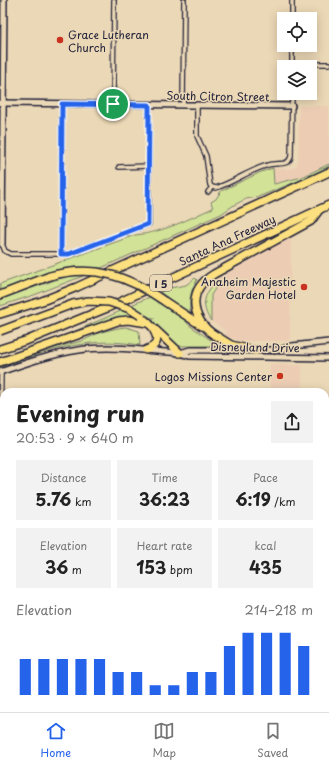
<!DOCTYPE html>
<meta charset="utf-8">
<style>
:root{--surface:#fff;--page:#f2f2f2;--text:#222;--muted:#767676;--line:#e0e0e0;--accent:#2563eb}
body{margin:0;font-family:"Playpen Sans",sans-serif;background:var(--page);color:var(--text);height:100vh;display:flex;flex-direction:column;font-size:15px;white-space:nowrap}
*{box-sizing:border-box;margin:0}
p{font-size:13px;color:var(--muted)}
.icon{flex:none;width:22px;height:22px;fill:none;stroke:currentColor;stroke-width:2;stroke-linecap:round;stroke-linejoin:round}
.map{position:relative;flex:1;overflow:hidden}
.details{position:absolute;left:0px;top:388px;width:329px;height:324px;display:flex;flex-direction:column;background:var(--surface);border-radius:12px 12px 0 0;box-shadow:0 2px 10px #0003}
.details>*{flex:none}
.fabs{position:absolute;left:277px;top:12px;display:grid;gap:8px}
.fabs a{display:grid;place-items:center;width:40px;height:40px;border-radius:0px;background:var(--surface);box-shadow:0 2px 10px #0003;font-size:20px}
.pin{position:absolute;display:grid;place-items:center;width:34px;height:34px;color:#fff;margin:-17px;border:2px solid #fff;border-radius:50%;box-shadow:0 1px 4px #0007}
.round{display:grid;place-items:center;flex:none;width:42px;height:42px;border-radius:0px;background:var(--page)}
.headline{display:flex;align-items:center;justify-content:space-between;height:68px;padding:0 16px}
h1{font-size:22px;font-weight:700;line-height:30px}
.metrics{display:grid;grid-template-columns:repeat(3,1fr);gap:6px;height:68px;padding:4px 16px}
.metrics div{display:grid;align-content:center;border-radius:0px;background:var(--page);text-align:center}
.metrics b{font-size:17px;font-weight:700}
.metrics small{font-size:11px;font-weight:400}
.metrics p{font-size:11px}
.chart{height:112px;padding:8px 16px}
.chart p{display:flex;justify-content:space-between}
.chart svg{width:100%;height:72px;margin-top:4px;stroke:var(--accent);stroke-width:6}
.dock{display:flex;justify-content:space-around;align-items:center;height:56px;border-top:1px solid var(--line);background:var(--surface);font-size:11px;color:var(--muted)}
.dock a{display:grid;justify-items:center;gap:2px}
.dock .current{color:var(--accent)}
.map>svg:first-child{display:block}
.built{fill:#eccdb4}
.green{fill:#d2e397;stroke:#7a8269}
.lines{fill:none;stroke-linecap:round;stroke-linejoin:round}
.street-casing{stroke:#22223b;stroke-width:6}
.secondary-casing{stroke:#22223b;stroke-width:8}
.highway-casing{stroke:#22223b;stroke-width:10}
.street{stroke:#ebd8b6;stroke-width:3.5}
.secondary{stroke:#ebd8b6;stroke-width:5}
.highway{stroke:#fce080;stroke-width:7}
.highway-bridge-casing{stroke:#22223b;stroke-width:10;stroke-linecap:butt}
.highway-bridge{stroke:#fce080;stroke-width:7}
.route-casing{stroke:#fff;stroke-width:8}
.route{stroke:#2563eb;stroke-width:5}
.poi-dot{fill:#c8321e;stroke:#ebd8b6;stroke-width:1.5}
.labels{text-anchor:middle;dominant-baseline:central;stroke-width:3;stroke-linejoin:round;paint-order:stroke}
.shield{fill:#ebd8b6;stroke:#5e5960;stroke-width:1}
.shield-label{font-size:10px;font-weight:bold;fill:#22223b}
.poi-label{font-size:11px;fill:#22223b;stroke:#ebd8b6;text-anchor:end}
.street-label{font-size:11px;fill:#22223b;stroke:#ebd8b6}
</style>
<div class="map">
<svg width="329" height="712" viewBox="0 0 329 712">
<rect width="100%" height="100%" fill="#ebd8b6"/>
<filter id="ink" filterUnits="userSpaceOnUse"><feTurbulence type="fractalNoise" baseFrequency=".025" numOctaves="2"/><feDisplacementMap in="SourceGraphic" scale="8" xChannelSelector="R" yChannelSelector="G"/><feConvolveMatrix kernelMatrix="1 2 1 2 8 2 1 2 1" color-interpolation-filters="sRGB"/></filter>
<g filter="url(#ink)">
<g class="built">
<polygon points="299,106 329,106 329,164 302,177 274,184 273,168 288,169 295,167 298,163"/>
<polygon points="291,237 290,341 240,341 224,335 226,331 211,321 211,295 215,289 215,280"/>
<polygon points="270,364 302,365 302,392 270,392"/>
</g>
<g class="green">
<path d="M329 164V166L305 178 258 197 246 199 234 205 221 214 101 268 75 267 55 270 0 291V284L135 235C163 233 188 219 213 208L211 202 216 199 221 191 261 172 273 168 274 184 302 177Z"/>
<polygon points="77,275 83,276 34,295 0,306 0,299 58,279"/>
<path d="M195 278 197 280C190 291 189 301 190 315L160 292 168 288 176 287 186 285Z"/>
<path d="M215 283V289L211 295V321C201 307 203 295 215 283Z"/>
<polygon points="150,297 185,320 189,325 215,343 213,346 179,346 153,322 154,318 149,317 131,305"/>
<polygon points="123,310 138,318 137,320 116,318 59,338"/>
<path d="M126 327 139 331 140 345C121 342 103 341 84 344 56 347 26 358 0 368V366L45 350 82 341 101 332 118 328Z"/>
</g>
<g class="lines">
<g class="street-casing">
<g id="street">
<polyline points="292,19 292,0"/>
<polyline points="292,64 329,64"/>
<polyline points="292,67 292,45"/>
<polyline points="113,104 114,0"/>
<polyline points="183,105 184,0"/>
<path d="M197 106V136L206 156 210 185 212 187 216 188C234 182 250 170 268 165 277 162 289 167 291 156L292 93"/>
<polyline points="119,167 149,166"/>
<polyline points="208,192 212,187"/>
<polyline points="2,244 5,251 11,254 69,254 149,224 149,105"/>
<polyline points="61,254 62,104"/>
<polyline points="325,442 329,443"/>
<polyline points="0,446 1,372"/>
<polyline points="325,501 329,502"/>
<polyline points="0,533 4,533"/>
<polyline points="325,560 329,561"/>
<polyline points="325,617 329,618"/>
<polyline points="325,676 329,677"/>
<polyline points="294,708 294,712"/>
<polyline points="111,712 112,708"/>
<polyline points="171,712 172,708"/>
<polyline points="238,712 238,708"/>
</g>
</g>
<g class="secondary-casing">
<g id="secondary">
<polyline points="0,103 292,106"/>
<polyline points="2,244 4,0"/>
<polyline points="180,353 190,350 279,350 292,346 329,342"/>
<path d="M0 372C26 363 52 354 79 350 112 345 147 351 180 353L189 356 329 358"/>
<polyline points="0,647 4,648"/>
<polyline points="215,708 227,712"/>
<polyline points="50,712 51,708"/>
</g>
</g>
<g class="highway-casing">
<g id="highway">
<polyline points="0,295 50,276"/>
<polyline points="164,301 202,326"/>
<polyline points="0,314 42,301 77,287 329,172"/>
<polyline points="145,320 180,353"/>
<polyline points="210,332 231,345 256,351"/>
<path d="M214 335C190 317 187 290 214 274L311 221 319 210"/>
<polyline points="0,349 28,340 107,308 329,205"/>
<path d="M146 350C156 346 160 341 154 331"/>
<polyline points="0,362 118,321 128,320 148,323"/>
</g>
</g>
<use href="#street" class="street"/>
<use href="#secondary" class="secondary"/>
<use href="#highway" class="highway"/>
<g class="highway-bridge-casing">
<g id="highway-bridge">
<path d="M50 276C94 264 128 276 164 301"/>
<polyline points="0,331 73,304 88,301 109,302 130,309 141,316"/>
</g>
</g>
<use href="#highway-bridge" class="highway-bridge"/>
</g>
</g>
<g class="lines" filter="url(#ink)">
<g class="route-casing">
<polygon id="route" points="62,104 149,105 148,224 69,254 61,254"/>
</g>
<use href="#route" class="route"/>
</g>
<g class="poi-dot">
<circle cx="60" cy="40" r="4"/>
<circle cx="304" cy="287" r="4"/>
<circle cx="280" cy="376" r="4"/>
</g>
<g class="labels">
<rect class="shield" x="150" y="275" width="22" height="16" rx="3"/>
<g class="shield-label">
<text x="161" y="283">I 5</text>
</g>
<g class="poi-label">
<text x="68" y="34" text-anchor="start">Grace Lutheran<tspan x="68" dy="13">Church</tspan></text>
<text x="296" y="281">Anaheim Majestic<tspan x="296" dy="13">Garden Hotel</tspan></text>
<text x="272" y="376">Logos Missions Center</text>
</g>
<g class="street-label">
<text transform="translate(218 96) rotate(1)">South Citron Street</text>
<text transform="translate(227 240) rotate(-25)">Santa Ana Freeway</text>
<text transform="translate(255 347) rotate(1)">Disneyland Drive</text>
</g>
</g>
</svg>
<div class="fabs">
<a><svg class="icon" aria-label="locate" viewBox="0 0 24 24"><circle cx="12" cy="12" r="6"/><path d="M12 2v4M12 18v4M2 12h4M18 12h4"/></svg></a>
<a><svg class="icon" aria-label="layers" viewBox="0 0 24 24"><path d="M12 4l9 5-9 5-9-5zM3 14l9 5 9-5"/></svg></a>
</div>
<div class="pin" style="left:113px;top:104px;background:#1e9e55"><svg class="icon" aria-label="arrive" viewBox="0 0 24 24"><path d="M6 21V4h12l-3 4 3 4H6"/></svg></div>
<section class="details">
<div class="headline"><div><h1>Evening run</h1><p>20:53 · 9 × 640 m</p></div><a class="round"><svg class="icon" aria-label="share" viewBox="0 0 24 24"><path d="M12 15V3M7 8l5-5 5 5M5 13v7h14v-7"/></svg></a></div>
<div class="metrics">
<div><p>Distance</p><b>5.76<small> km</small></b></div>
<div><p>Time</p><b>36:23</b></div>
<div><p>Pace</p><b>6:19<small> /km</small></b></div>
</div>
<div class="metrics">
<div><p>Elevation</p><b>36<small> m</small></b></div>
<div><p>Heart rate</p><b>153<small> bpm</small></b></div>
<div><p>kcal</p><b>435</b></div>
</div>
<div class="chart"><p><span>Elevation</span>214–218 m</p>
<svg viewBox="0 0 160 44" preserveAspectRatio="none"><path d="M5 44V22M15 44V22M25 44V22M35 44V22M45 44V22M55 44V30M65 44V30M75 44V38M85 44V38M95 44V30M105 44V30M115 44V14M125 44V6M135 44V6M145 44V6M155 44V14"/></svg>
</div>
</section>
</div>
<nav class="dock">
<a class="current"><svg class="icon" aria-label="home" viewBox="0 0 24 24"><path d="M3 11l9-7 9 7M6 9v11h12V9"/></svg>Home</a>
<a><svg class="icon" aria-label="map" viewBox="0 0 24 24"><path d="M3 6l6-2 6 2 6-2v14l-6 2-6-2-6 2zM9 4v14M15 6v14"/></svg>Map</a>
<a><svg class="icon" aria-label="saved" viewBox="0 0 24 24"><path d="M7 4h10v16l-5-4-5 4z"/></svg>Saved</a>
</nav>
